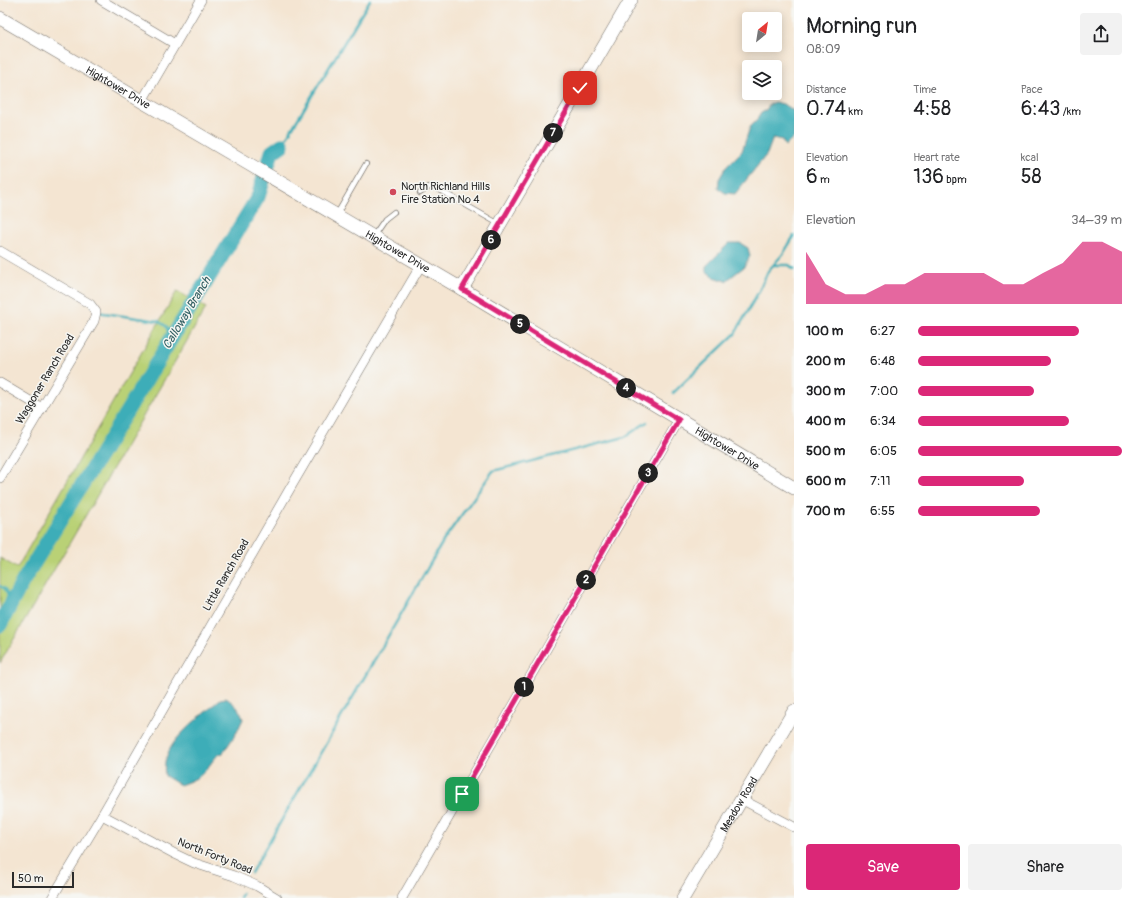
<!DOCTYPE html>
<meta charset="utf-8">
<style>
:root{--surface:#fff;--page:#f2f2f2;--text:#202124;--muted:#757577;--accent:#db2777}
body{margin:0;font-family:Pangolin,sans-serif;background:var(--page);color:var(--text);height:100vh;display:flex;flex-direction:column;font-size:15px;white-space:nowrap}
*{box-sizing:border-box;margin:0}
p{font-size:13px;color:var(--muted)}
.icon{flex:none;width:22px;height:22px;fill:none;stroke:currentColor;stroke-width:2;stroke-linecap:round;stroke-linejoin:round}
.map{position:relative;flex:1;overflow:hidden}
.sheet{display:flex;flex-direction:column;background:var(--surface);width:340px}
.sheet>*{flex:none}
.needle{width:26px;rotate:30deg}
.tools{position:absolute;left:742px;top:12px;display:grid;gap:8px}
.tools a{display:grid;place-items:center;width:40px;height:40px;border-radius:4px;background:var(--surface);box-shadow:0 2px 10px #0003;font-size:20px}
.scale{position:absolute;left:12px;bottom:10px;width:62px;box-sizing:border-box;padding-left:4px;border:2px solid #2b2b2b;border-top:0;font-size:11px;line-height:14px;white-space:nowrap;color:#2b2b2b;-webkit-text-stroke:3px #f6f6f2;paint-order:stroke}
.pin{position:absolute;display:grid;place-items:center;width:34px;height:34px;color:#fff;margin:-17px;border-radius:8px;box-shadow:0 2px 6px #0006}
.km{position:absolute;width:20px;height:20px;margin:-10px;border-radius:50%;background:#222;color:#fff;font-size:11px;line-height:20px;text-align:center}
.round{display:grid;place-items:center;flex:none;width:42px;height:42px;border-radius:4px;background:var(--page)}
.summary{display:flex;align-items:center;justify-content:space-between;height:68px;padding:0 12px}
h1{font-size:22px;font-weight:600;line-height:30px}
.metrics{display:grid;grid-template-columns:repeat(3,1fr);gap:6px;height:68px;padding:4px 12px}
.metrics div{display:grid;align-content:center}
.metrics b{font-size:20px;font-weight:600}
.metrics small{font-size:11px;font-weight:400}
.metrics p{font-size:11px}
.chart{height:112px;padding:8px 12px}
.chart p{display:flex;justify-content:space-between}
.chart svg{width:100%;height:72px;margin-top:4px;fill:var(--accent);opacity:.7}
.action{display:flex;gap:8px;margin-top:auto;padding:8px 12px}
.action a{flex:1;height:46px;border-radius:4px;background:var(--accent);color:#fff;font-size:16px;font-weight:600;line-height:46px;text-align:center}
.action a+a{background:var(--page);color:var(--text)}
ul{padding:0 12px;list-style:none;font-size:13px}
li{display:grid;grid-template-columns:64px 48px 1fr;align-items:center;height:30px}
li i{height:10px;border-radius:5px;background:var(--accent)}
main{display:flex;flex:1;min-height:0}
.map>svg:first-child{display:block}
.green{fill:#b9d176;stroke:#727e50}
.water{fill:#3dadb8;stroke:#346c72}
.lines{fill:none;stroke-linecap:round;stroke-linejoin:round}
.stream{stroke:#3dadb8;stroke-width:2.5}
.river{stroke:#3dadb8;stroke-width:15}
.lane-casing{stroke:#716c65;stroke-width:6}
.street-casing{stroke:#716c65;stroke-width:10}
.secondary-casing{stroke:#716c65;stroke-width:14}
.lane{stroke:#fff;stroke-width:4.5}
.street{stroke:#fff;stroke-width:9}
.secondary{stroke:#fff;stroke-width:13}
.route-casing{stroke:#fff;stroke-width:8}
.route{stroke:#db2777;stroke-width:5}
.poi-dot{fill:#d1495b;stroke:#f6f6f2;stroke-width:1.5}
.labels{text-anchor:middle;dominant-baseline:central;stroke-width:3;stroke-linejoin:round;paint-order:stroke}
.street-label{font-size:11px;fill:#2b2b2b;stroke:#f6f6f2}
.poi-label{font-size:11px;fill:#2b2b2b;stroke:#f6f6f2;text-anchor:start}
.water-label{font-size:12px;font-style:italic;fill:#325f63;stroke:#f6f6f2}
</style>
<main>
<div class="map">
<svg width="794" height="898" viewBox="0 0 794 898">
<rect width="100%" height="100%" fill="#f6f6f2"/>
<filter id="ink" filterUnits="userSpaceOnUse"><feTurbulence type="fractalNoise" baseFrequency=".025" numOctaves="2"/><feDisplacementMap in="SourceGraphic" scale="8" xChannelSelector="R" yChannelSelector="G"/><feConvolveMatrix kernelMatrix="1 2 1 2 8 2 1 2 1" color-interpolation-filters="sRGB"/></filter>
<filter id="wash" filterUnits="userSpaceOnUse"><feTurbulence type="fractalNoise" baseFrequency=".012" numOctaves="4" result="noise"/><feDisplacementMap in="SourceGraphic" scale="16" xChannelSelector="R" yChannelSelector="G"/><feGaussianBlur stdDeviation="0.9" result="paint"/><feColorMatrix in="noise" values="0 0 0 0 0 0 0 0 0 0 0 0 0 0 0 0 0 1.4 0 .05"/><feComposite in="paint" operator="in"/></filter>
<g filter="url(#wash)">
<rect width="100%" height="100%" fill="#f4e5d2"/>
<polygon class="green" points="177,291 206,308 0,663 0,558 17,568"/>
<g class="water">
<polygon points="775,102 783,104 794,111 794,138 785,146 782,140 773,138 767,154 735,194 725,193 718,188 719,179 726,167 742,151 750,127 756,121 761,113 765,111 770,104"/>
<polygon points="729,243 740,243 748,248 750,256 744,267 726,281 714,277 706,271 706,266"/>
<path d="M226 698C235 704 240 709 243 719L237 732 223 753C214 755 210 767 203 773 197 779 188 782 180 785L165 776C159 742 199 720 220 699Z"/>
</g>
<g class="lines">
<g class="stream">
<polyline points="282,145 370,0"/>
<polyline points="774,265 789,265 794,269"/>
<polyline points="97,312 158,321 166,326 169,334 159,359"/>
<polyline points="673,393 735,334 759,291 768,271 783,254 794,236"/>
<polyline points="0,586 5,589 11,603"/>
<polyline points="251,873 445,538 493,471 625,437 647,422"/>
<polyline points="240,898 242,894"/>
</g>
<polyline class="river" points="0,625 23,581 258,197 272,152 282,145"/>
</g>
</g>
<g filter="url(#ink)">
<g class="lines">
<g class="lane-casing">
<g id="lane">
<polyline points="420,193 429,187 436,188 499,224"/>
<polyline points="337,214 366,164"/>
<polyline points="374,235 385,219 394,212"/>
</g>
</g>
<g class="street-casing">
<g id="street">
<polyline points="101,0 175,44"/>
<polyline points="142,101 201,0"/>
<polyline points="0,251 90,304 96,312 94,321 0,478"/>
<polyline points="0,383 42,408"/>
<polyline points="741,799 794,827"/>
<polyline points="102,815 175,854 194,863 234,876 257,886 277,898"/>
<polyline points="52,898 102,815 292,485 421,265"/>
<polyline points="402,898 679,420"/>
</g>
</g>
<g class="secondary-casing">
<g id="secondary">
<path id="s1" d="M0 18 462 289 794 488"/>
<polyline points="462,289 631,0"/>
<path id="s2" d="M683 898 794 711"/>
</g>
</g>
<use href="#lane" class="lane"/>
<use href="#street" class="street"/>
<use href="#secondary" class="secondary"/>
</g>
</g>
<g class="lines" filter="url(#ink)">
<g class="route-casing">
<polyline id="route" points="462,794 679,420 462,289 580,88"/>
</g>
<use href="#route" class="route"/>
</g>
<circle class="poi-dot" cx="393" cy="192" r="4"/>
<g class="labels">
<g class="street-label">
<text stroke="none"><textPath href="#s1" startOffset="137">Hightower Drive</textPath></text>
<text stroke="none"><textPath href="#s1" startOffset="461">Hightower Drive</textPath></text>
<text transform="translate(45 379) rotate(-59)">Waggoner Ranch Road</text>
<text stroke="none"><textPath href="#s1" startOffset="845">Hightower Drive</textPath></text>
<text transform="translate(226 575) rotate(-60)">Little Ranch Road</text>
<text stroke="none"><textPath href="#s2" startOffset="109">Meadow Road</textPath></text>
<text transform="translate(215 856) rotate(22)">North Forty Road</text>
</g>
<g class="poi-label">
<text x="401" y="186">North Richland Hills<tspan x="401" dy="13">Fire Station No 4</tspan></text>
</g>
<g class="water-label">
<text transform="translate(187 313) rotate(-59)">Calloway Branch</text>
</g>
</g>
</svg>
<div class="tools">
<a><svg class="needle" viewBox="-14 -14 28 28"><path d="M0-13l5 13h-10z" fill="#e53935"/><path d="M0 13l5-13h-10z" fill="#757577"/></svg></a>
<a><svg class="icon" aria-label="layers" viewBox="0 0 24 24"><path d="M12 4l9 5-9 5-9-5zM3 14l9 5 9-5"/></svg></a>
</div>
<div class="scale">50 m</div>
<div class="pin" style="left:462px;top:794px;background:#1e9e55"><svg class="icon" aria-label="arrive" viewBox="0 0 24 24"><path d="M6 21V4h12l-3 4 3 4H6"/></svg></div>
<div class="pin" style="left:580px;top:88px;background:#d93025"><svg class="icon" aria-label="check" viewBox="0 0 24 24"><path d="M5 12l5 5 9-10"/></svg></div>
<b class="km" style="left:524px;top:687px">1</b>
<b class="km" style="left:586px;top:580px">2</b>
<b class="km" style="left:648px;top:473px">3</b>
<b class="km" style="left:626px;top:388px">4</b>
<b class="km" style="left:520px;top:324px">5</b>
<b class="km" style="left:491px;top:240px">6</b>
<b class="km" style="left:553px;top:133px">7</b>
</div>
<section class="sheet">
<div class="summary"><div><h1>Morning run</h1><p>08:09</p></div><a class="round"><svg class="icon" aria-label="share" viewBox="0 0 24 24"><path d="M12 15V3M7 8l5-5 5 5M5 13v7h14v-7"/></svg></a></div>
<div class="metrics">
<div><p>Distance</p><b>0.74<small> km</small></b></div>
<div><p>Time</p><b>4:58</b></div>
<div><p>Pace</p><b>6:43<small> /km</small></b></div>
</div>
<div class="metrics">
<div><p>Elevation</p><b>6<small> m</small></b></div>
<div><p>Heart rate</p><b>136<small> bpm</small></b></div>
<div><p>kcal</p><b>58</b></div>
</div>
<div class="chart"><p><span>Elevation</span>34–39 m</p>
<svg viewBox="0 0 160 44" preserveAspectRatio="none"><path d="M0 44V12L10 32L20 38L30 38L40 32L50 32L60 25L70 25L80 25L90 25L100 32L110 32L120 25L130 19L140 6L150 6L160 12V44z"/></svg>
</div>
<ul>
<li><b>100 m</b>6:27<i style="width:79%"></i></li>
<li><b>200 m</b>6:48<i style="width:65%"></i></li>
<li><b>300 m</b>7:00<i style="width:57%"></i></li>
<li><b>400 m</b>6:34<i style="width:74%"></i></li>
<li><b>500 m</b>6:05<i style="width:100%"></i></li>
<li><b>600 m</b>7:11<i style="width:52%"></i></li>
<li><b>700 m</b>6:55<i style="width:60%"></i></li>
</ul>
<div class="action"><a>Save</a><a>Share</a></div>
</section>
</main>
